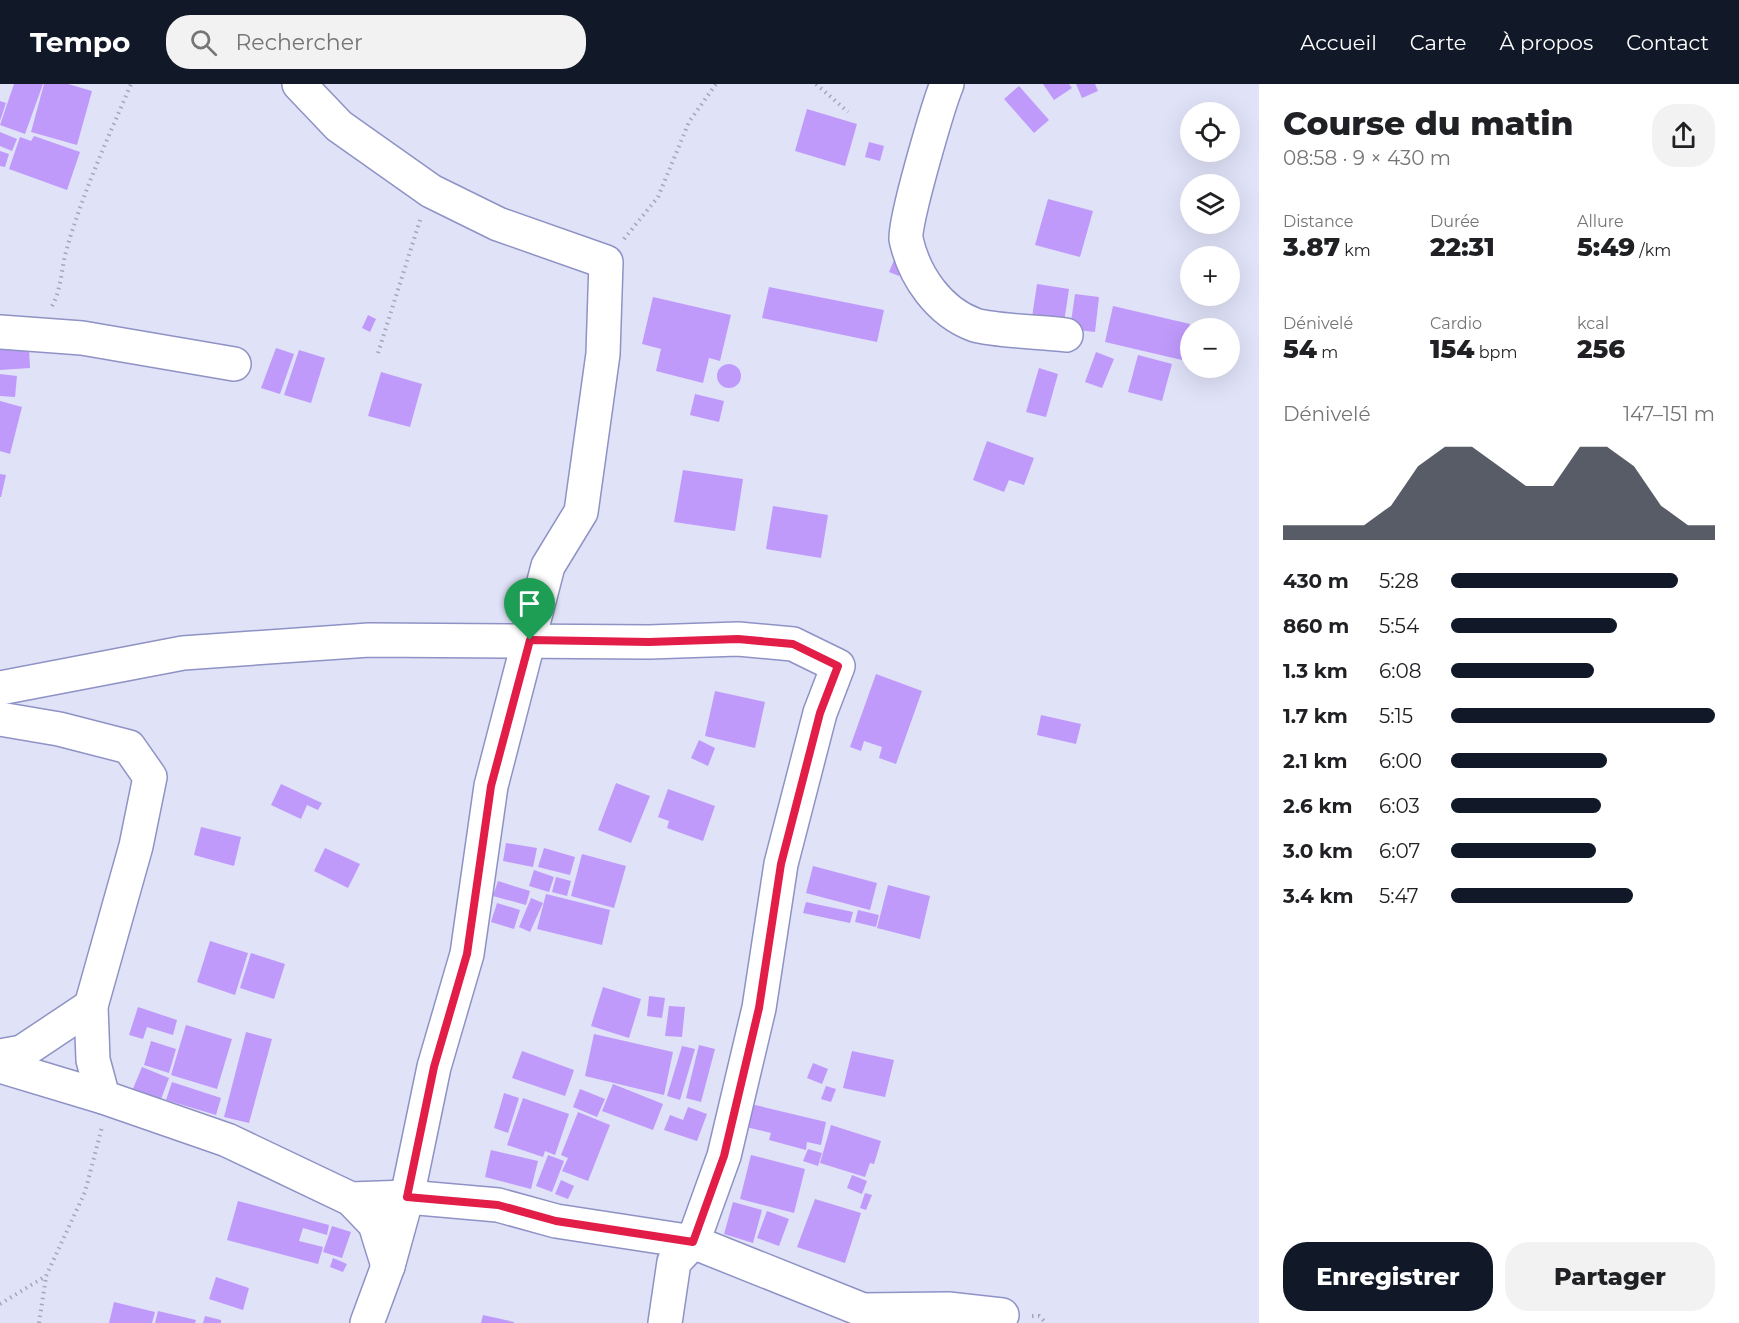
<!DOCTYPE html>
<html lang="fr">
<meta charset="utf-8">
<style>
:root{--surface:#fff;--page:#f2f2f2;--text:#202124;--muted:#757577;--accent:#111827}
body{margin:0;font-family:Montserrat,sans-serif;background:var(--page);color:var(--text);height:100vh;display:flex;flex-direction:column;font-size:22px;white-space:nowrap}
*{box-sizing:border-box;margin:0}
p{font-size:20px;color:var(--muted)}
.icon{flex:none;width:33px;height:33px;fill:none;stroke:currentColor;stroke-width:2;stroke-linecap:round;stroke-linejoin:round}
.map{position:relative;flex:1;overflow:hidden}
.panel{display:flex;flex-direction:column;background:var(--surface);width:480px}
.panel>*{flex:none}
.controls{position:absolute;left:1180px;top:18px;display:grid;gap:12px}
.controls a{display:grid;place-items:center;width:60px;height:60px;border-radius:50%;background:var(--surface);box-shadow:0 6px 24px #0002;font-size:30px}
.pin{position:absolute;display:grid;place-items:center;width:51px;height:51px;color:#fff;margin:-62px -26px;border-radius:50% 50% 50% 0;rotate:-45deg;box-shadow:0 0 6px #0007}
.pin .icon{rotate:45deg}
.round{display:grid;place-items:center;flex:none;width:63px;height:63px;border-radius:24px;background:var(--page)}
.overview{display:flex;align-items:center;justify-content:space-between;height:102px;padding:0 24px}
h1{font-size:33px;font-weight:800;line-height:45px}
.metrics{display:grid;grid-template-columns:repeat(3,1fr);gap:9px;height:102px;padding:6px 24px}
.metrics div{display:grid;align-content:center}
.metrics b{font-size:26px;font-weight:800}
.metrics small{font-size:16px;font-weight:400}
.metrics p{font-size:16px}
.chart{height:168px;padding:12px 24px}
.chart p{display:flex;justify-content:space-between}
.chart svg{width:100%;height:108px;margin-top:6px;fill:var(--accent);opacity:.7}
.cta{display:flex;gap:12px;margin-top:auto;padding:12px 24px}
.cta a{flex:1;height:69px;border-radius:24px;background:var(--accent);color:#fff;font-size:24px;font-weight:800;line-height:69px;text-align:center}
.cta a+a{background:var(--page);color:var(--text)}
ul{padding:0 24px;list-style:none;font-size:20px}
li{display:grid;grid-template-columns:96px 72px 1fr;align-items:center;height:45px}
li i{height:15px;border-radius:8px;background:var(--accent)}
header{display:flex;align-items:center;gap:36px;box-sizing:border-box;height:84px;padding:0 30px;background:var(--accent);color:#fff}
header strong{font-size:28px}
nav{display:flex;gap:33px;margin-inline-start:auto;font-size:21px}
.search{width:420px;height:54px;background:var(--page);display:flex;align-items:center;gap:15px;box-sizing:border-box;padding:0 21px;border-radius:24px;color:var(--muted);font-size:22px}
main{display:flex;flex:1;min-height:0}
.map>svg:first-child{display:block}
.building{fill:#bf9afb}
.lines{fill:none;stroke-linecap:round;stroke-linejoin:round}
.minor-casing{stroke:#8e92c4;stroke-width:36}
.path{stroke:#a4a6bb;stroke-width:4;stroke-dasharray:1.5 4.5;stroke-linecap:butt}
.minor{stroke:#fff;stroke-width:33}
.route-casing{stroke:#fff;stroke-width:12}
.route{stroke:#e11d48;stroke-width:8}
</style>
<header>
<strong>Tempo</strong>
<div class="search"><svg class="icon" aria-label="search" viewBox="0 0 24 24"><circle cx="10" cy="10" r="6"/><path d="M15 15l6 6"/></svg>Rechercher</div>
<nav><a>Accueil</a><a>Carte</a><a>À propos</a><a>Contact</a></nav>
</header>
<main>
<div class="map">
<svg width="1259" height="1239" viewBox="0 0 1259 1239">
<rect width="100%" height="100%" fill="#e0e2f8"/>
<g class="building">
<polygon points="14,0 43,0 25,50 0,41"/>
<polygon points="44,0 68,0 92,7 77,61 31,48"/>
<polygon points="1043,0 1069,0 1072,4 1054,16"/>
<polygon points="1076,0 1095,0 1098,7 1082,14"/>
<polygon points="1019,2 1049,36 1034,49 1004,15"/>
<polygon points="0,17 6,19 0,37"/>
<polygon points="807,25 857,40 845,82 795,67"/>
<polygon points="0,48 17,55 12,67 0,62"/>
<polygon points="34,52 80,68 67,106 9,85 20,53 31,57"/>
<polygon points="869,58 884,62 880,77 865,73"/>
<polygon points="0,67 9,70 5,83 0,82"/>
<polygon points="1048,115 1093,127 1080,173 1035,161"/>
<polygon points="894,176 904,181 899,192 889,188"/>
<polygon points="1037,200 1069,205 1063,245 1031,240"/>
<polygon points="769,203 884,226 877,258 762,234"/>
<polygon points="1075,210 1099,213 1095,248 1070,245"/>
<polygon points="653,213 731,231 720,277 709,274 703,299 656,287 661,265 642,260"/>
<polygon points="1113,222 1190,240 1182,276 1105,258"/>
<polygon points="368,231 376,235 370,248 362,244"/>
<polygon points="29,264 30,284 0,286 0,266"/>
<polygon points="276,264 294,270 280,310 261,304"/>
<polygon points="299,266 325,274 311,319 284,311"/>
<polygon points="1096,268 1114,275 1102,304 1085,298"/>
<polygon points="1138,271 1172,280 1162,317 1128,308"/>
<circle cx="729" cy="292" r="12"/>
<polygon points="1039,284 1058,290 1046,333 1026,328"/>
<polygon points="381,288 422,300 410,343 368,332"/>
<polygon points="0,290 17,292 15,313 0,312"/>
<polygon points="695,310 724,317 719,338 690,331"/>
<polygon points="0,317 22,323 10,370 0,367"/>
<polygon points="987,357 1034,374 1024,401 1009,396 1004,408 973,396"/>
<polygon points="683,386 743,395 735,447 674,438"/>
<polygon points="0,390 6,391 1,413 0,413"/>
<polygon points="773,422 828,431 821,474 766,465"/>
<polygon points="876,590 922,607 896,680 879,674 882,663 864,657 861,667 850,663"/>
<polygon points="715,607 765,618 755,664 705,652"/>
<polygon points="1041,631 1081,640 1076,660 1037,651"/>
<polygon points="699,656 715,664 708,682 691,674"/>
<polygon points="616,699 650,712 631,759 598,746"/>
<polygon points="281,700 322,719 318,726 307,721 301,735 271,721"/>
<polygon points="668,705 715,722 703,757 667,744 669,737 658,733"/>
<polygon points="201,743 241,753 234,782 194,771"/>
<polygon points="506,759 537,764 533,783 503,777"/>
<polygon points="325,764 360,780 348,804 314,787"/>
<polygon points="544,764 575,773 570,791 538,783"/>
<polygon points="582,770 626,782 614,824 571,812"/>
<polygon points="813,782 877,799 870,826 806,809"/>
<polygon points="534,786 554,793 549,808 529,802"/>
<polygon points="556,793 571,797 567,812 552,808"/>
<polygon points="498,797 530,807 526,821 493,812"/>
<polygon points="888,801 930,812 920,855 877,844"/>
<polygon points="546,810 610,826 602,861 537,845"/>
<polygon points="531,814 543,819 530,848 519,843"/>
<polygon points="806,818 853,828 850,839 803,829"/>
<polygon points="497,819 520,826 514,845 491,838"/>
<polygon points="858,826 879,831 876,843 855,838"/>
<polygon points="210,857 248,869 235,911 197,898"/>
<polygon points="251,869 285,880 274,915 240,904"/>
<polygon points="603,903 641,915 629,954 591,942"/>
<polygon points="649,912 665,914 662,934 647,932"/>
<polygon points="669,922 685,923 682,953 665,952"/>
<polygon points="138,923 177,936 173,951 147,943 143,955 129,951"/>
<polygon points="186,941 232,955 217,1005 171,991"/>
<polygon points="246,948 272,955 249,1039 224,1033"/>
<polygon points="594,950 673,968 664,1011 585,992"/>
<polygon points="151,957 176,965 169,989 144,981"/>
<polygon points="699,961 715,965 701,1018 686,1014"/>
<polygon points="682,962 695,965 680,1016 667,1012"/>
<polygon points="522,967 574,986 565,1012 512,994"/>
<polygon points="852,967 894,976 885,1013 843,1004"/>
<polygon points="813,979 828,985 822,1000 807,994"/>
<polygon points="142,983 169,994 160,1018 132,1007"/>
<polygon points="172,998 221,1014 216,1031 166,1016"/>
<polygon points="613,1000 663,1020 653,1046 602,1027"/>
<polygon points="826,1002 836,1005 831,1018 821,1015"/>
<polygon points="580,1005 605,1015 597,1033 573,1023"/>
<polygon points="504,1009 519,1014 508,1049 494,1044"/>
<polygon points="523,1014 569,1030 555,1071 545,1067 543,1073 507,1061"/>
<polygon points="751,1020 826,1038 821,1061 807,1058 806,1066 769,1056 771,1049 746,1043"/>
<polygon points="688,1023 707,1030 697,1057 664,1046 670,1031 683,1036"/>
<polygon points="578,1028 610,1041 588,1097 562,1087 568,1074 561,1071"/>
<polygon points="831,1041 881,1057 874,1080 870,1079 865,1093 820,1079"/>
<polygon points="808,1065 822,1069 818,1082 803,1077"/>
<polygon points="491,1066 538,1077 531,1105 485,1093"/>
<polygon points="548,1071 564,1077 552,1108 536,1102"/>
<polygon points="751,1071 805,1085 794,1129 740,1115"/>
<polygon points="852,1091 867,1097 862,1110 847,1104"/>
<polygon points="561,1096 574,1102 568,1115 555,1110"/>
<polygon points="865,1109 872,1111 866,1126 860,1124"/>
<polygon points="815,1115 861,1129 845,1179 797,1163"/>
<polygon points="238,1117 329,1141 327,1151 303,1144 299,1157 323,1163 318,1180 227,1156"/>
<polygon points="733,1118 762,1126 753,1159 724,1150"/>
<polygon points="767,1127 789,1135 779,1162 757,1154"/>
<polygon points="332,1142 351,1148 342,1174 323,1168"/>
<polygon points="333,1174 347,1180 343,1188 330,1183"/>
<polygon points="216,1193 249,1204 243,1226 209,1215"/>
<polygon points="114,1218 155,1228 152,1239 109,1239"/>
<polygon points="158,1227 196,1236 195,1239 155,1239"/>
<polygon points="483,1231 514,1238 514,1239 481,1239"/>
<polygon points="205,1232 221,1236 221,1239 203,1239"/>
</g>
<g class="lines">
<g class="minor-casing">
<g id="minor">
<polyline points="299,0 339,42 431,107 498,140 606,178 603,270 581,428 548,482 491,702 467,870 434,983 407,1113 388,1182 367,1239"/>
<path d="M947 0C939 19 903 141 906 155 914 192 939 228 975 241 995 247 1043 248 1066 251"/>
<polyline points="0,248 82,254 234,280"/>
<polyline points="0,604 183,569 369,556 649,558 738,555 793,560 838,582 820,629 781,780 759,924 724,1072 693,1158 674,1178 665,1239"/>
<polyline points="0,635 59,645 129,663 150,693 136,762 91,922 93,976 103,1013"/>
<polyline points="0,972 22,968 91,922"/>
<polyline points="0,982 103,1013 227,1056 351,1115 375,1140 388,1182"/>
<polyline points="351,1115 407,1113 498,1121 556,1137 693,1158 863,1226 948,1225 1002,1231"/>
</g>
</g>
<g class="path">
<polyline points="816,0 848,28"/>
<polyline points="624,155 658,113 689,38 716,0"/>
<path d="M52 222C62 204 61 184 67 164 83 108 108 54 131 0"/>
<polyline points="378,269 421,133"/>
<polyline points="0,1220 46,1192 85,1108 102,1043"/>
<polyline points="1032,1232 1039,1232 1046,1239"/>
<polyline points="39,1239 46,1193"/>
</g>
<use href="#minor" class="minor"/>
</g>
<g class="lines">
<g class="route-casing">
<polygon id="route" points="738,555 793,560 838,582 820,629 781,780 759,924 724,1072 693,1158 556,1137 498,1121 407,1113 434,983 467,870 491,702 530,556 649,558"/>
</g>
<use href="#route" class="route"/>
</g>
</svg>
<div class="controls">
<a><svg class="icon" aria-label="locate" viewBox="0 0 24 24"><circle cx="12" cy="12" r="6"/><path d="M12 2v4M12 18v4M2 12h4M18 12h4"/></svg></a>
<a><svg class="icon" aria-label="layers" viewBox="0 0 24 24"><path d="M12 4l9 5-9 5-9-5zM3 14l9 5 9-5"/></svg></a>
<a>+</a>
<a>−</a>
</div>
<div class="pin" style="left:530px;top:556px;background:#1e9e55"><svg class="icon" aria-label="arrive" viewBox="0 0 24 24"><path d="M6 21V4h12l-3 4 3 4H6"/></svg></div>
</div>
<section class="panel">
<div class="overview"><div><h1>Course du matin</h1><p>08:58 · 9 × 430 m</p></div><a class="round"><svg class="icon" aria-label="share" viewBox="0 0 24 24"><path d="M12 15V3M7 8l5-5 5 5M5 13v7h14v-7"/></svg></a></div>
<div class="metrics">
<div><p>Distance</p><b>3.87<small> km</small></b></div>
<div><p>Durée</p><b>22:31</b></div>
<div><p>Allure</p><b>5:49<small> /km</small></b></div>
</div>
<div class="metrics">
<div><p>Dénivelé</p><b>54<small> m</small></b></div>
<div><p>Cardio</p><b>154<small> bpm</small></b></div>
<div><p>kcal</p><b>256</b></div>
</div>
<div class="chart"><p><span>Dénivelé</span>147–151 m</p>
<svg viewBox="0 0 160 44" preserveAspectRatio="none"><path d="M0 44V38L10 38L20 38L30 38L40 30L50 14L60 6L70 6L80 14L90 22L100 22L110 6L120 6L130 14L140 30L150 38L160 38V44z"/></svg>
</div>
<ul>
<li><b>430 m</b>5:28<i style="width:86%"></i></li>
<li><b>860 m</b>5:54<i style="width:63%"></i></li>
<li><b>1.3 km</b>6:08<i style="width:54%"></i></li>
<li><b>1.7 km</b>5:15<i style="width:100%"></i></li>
<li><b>2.1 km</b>6:00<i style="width:59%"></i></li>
<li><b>2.6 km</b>6:03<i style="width:57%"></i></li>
<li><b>3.0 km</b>6:07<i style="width:55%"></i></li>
<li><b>3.4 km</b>5:47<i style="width:69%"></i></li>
</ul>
<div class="cta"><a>Enregistrer</a><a>Partager</a></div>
</section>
</main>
